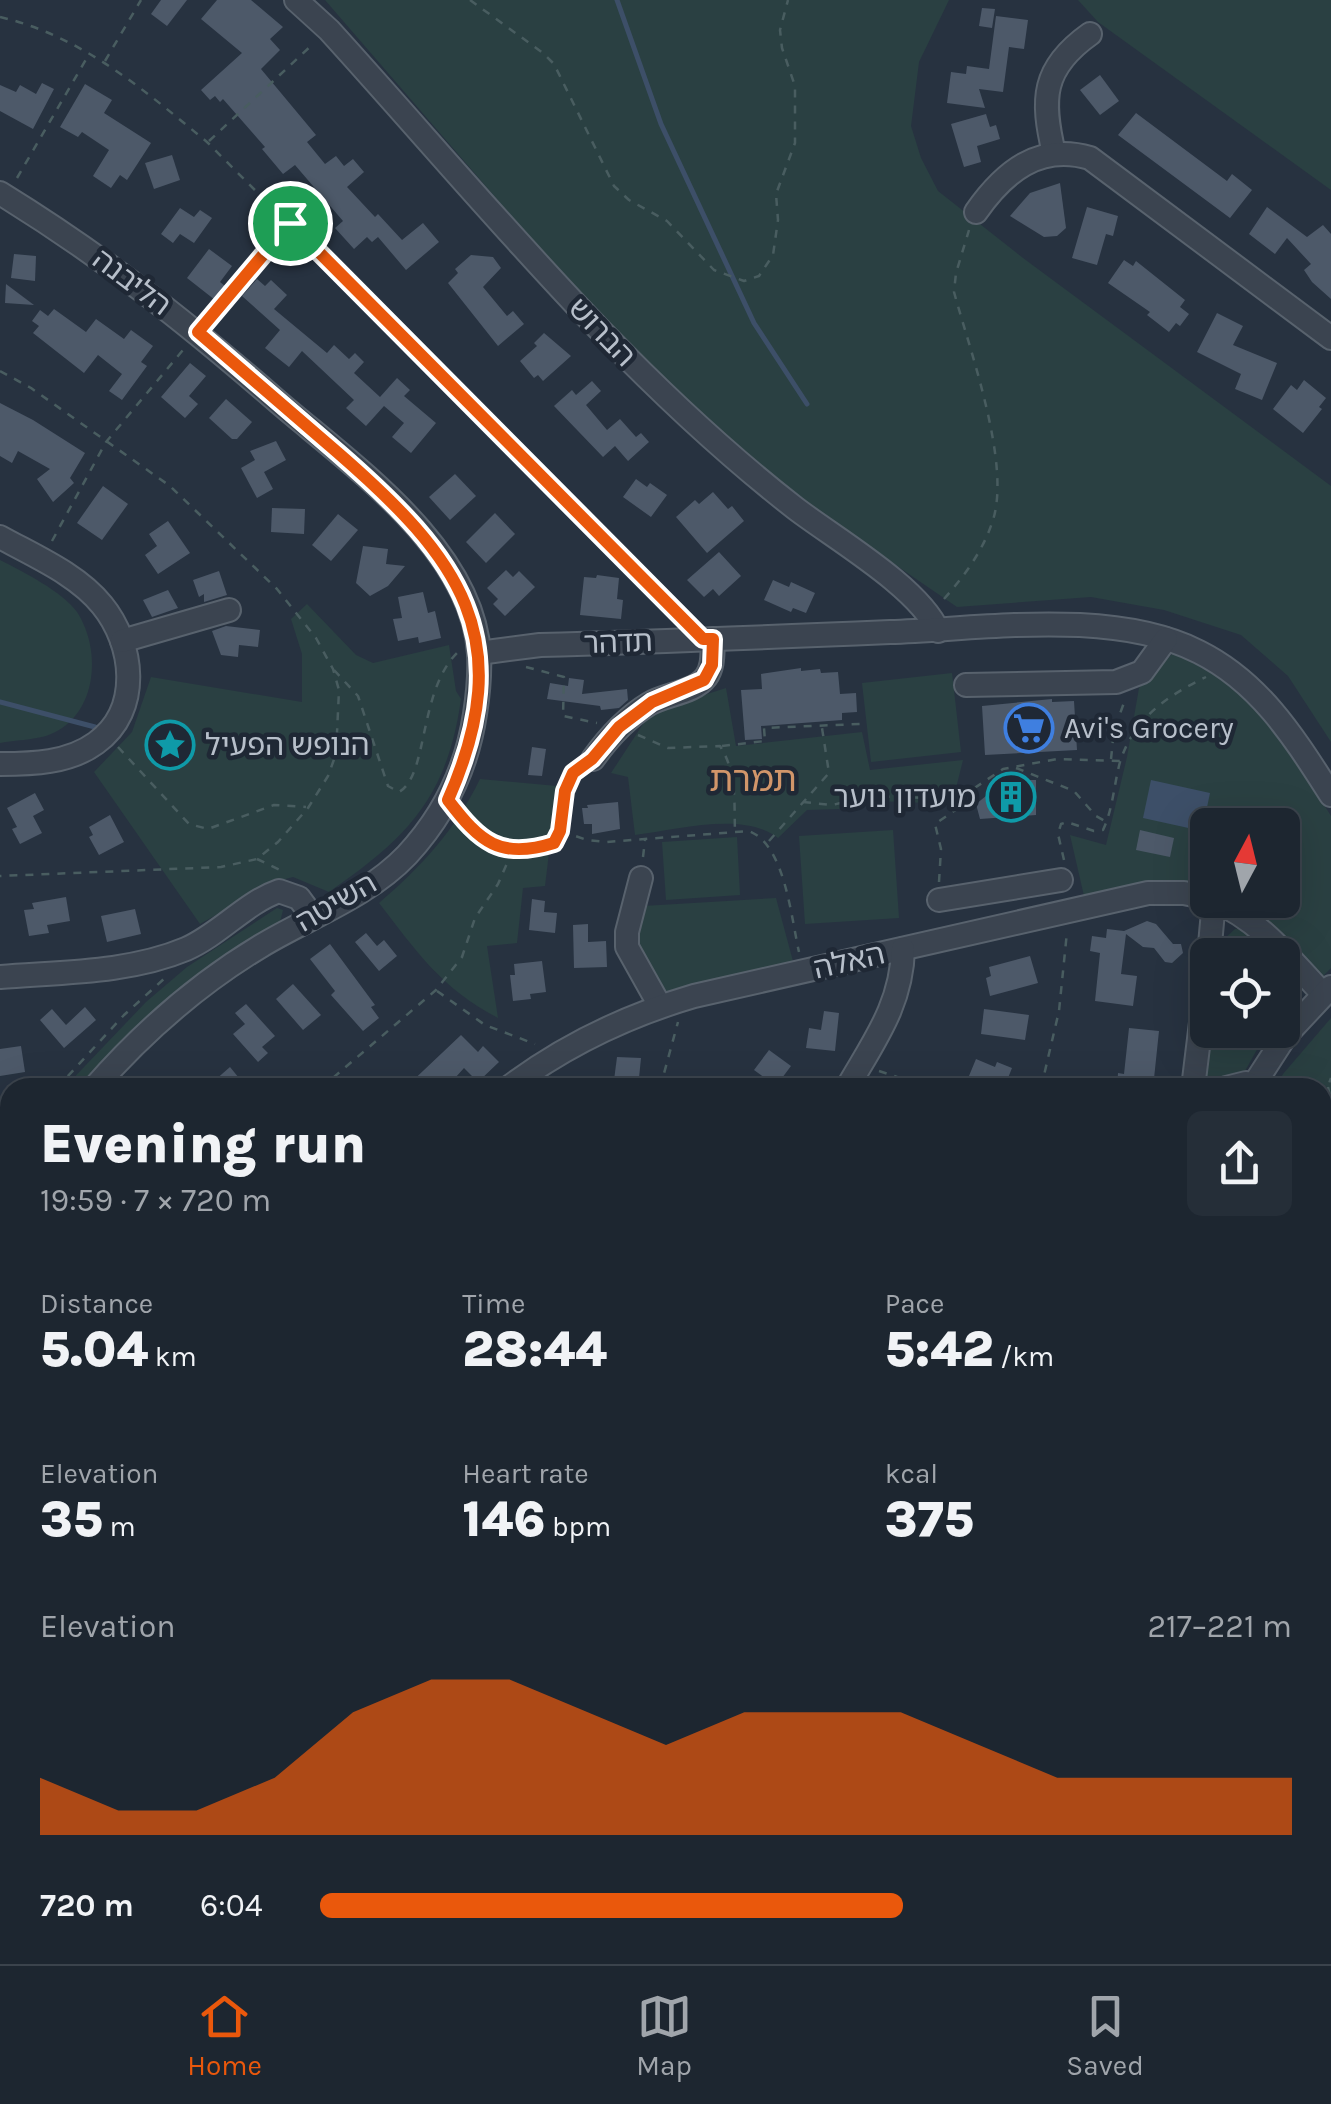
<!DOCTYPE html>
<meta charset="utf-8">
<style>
:root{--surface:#1d2630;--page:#252e38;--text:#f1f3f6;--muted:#a0a5ab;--line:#3b434c;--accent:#ea580c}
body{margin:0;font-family:Karla,"Noto Sans Hebrew",sans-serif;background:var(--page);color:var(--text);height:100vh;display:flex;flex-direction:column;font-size:38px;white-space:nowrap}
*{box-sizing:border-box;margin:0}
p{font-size:32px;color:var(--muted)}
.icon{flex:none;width:55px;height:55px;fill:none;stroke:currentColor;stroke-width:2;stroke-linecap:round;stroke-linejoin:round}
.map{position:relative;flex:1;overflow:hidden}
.details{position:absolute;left:0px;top:1078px;width:1332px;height:888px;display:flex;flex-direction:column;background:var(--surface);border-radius:30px 30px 0 0;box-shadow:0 10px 40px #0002,0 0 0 2px var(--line)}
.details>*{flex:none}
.needle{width:65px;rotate:7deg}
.tools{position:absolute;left:1190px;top:808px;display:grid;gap:20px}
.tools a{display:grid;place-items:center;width:110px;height:110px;border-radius:15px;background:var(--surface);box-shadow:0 10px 40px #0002,0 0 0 2px var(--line);font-size:50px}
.pin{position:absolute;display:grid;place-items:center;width:85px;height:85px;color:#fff;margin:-42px;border:5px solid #fff;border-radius:50%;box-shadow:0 2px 10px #0007}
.round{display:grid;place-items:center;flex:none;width:105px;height:105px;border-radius:15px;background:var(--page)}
.overview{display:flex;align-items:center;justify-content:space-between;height:170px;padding:0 40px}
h1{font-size:55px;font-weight:800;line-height:75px}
.figures{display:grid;grid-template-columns:repeat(3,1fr);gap:15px;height:170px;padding:10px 40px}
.figures div{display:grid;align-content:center}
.figures b{font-size:50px;font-weight:800}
.figures small{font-size:28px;font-weight:400}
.figures p{font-size:28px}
.chart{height:280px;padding:20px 40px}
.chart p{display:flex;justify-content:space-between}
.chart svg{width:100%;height:180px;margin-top:10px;fill:var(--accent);opacity:.7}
ul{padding:0 40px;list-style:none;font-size:32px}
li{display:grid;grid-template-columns:160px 120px 1fr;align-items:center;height:75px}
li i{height:25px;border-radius:12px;background:var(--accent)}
.tab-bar{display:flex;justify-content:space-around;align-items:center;height:140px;border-top:2px solid var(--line);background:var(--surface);font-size:28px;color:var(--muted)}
.tab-bar a{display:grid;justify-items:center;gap:5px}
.tab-bar .active{color:var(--accent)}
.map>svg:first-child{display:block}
.green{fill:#2a4042}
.water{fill:#3d4f68}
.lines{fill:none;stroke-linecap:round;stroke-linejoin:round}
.stream{stroke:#3d4f68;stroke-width:5}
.building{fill:#4d5969}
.minor-casing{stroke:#58626d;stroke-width:26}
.major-casing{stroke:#444d59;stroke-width:31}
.path{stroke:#495d60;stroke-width:2.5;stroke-dasharray:8 8;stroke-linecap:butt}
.minor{stroke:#3b4450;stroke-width:22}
.major{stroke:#596370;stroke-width:28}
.route-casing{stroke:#fff;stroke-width:20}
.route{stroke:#ea580c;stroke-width:12}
.labels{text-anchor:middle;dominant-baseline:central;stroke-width:9;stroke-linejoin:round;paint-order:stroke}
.street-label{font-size:30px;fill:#b7bfca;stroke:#1f2835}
.poi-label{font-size:30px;fill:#b7bfca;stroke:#1f2835;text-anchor:start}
.quarter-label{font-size:35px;fill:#d2966a;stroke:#1f2835}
</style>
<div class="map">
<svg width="1331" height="1964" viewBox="0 0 1331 1964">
<rect width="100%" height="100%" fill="#273240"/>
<g class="green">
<polygon points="325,0 949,0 919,62 911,126 921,158 938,191 1023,258 1331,486 1331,742 1288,676 1241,635 1164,610 1091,597 957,607 719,444 640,365"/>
<polygon points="1078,0 1331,0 1331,190 1098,22"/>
<path d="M0 560C22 571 63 592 77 612 103 652 97 719 46 736 32 740 15 740 0 743Z"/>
<path d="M307 604 356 655 373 663 449 645 456 691 461 699C447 798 408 837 329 892L293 877 274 882 200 924 94 772 132 732 151 677 302 702V654L291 619Z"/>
<polygon points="1173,653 1228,681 1253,703 1288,748 1331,816 1331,968 1320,979 1256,911 1234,900 1282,900 1282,825 1208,825 1207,889 1154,885 1084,896 1070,835 1106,845 1127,757 1139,688"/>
<polygon points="952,673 961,752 871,762 862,683"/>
<path d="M726 688 736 746 862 732 870 770 963 760 952 804 877 801 839 809 807 810 778 838C743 811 677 830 635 835L628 777 611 773 645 721 673 705Z"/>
<path d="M480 779 557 786 545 886 523 888 517 943 487 946 498 1018C441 988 417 952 379 903 422 866 455 830 480 779Z"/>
<polygon points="893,830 899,918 805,924 799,836"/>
<polygon points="737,837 740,895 666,900 662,842"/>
<polygon points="776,898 794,965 663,996 635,935 643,906"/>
<path d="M277 908 283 910 280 922C204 968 138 1023 77 1087L64 1088 146 1002 187 967Z"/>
<polygon points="1235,929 1244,929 1273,955 1221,955 1224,939"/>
<path d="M1283 963C1299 984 1301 993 1283 1012Z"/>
<polygon points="1331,1018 1331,1144 1323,1140 1322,1088 1276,1087 1283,1074"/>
<polygon points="1212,1030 1268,1030 1236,1087 1205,1088"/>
<polygon points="1322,1252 1331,1255 1331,1497 1323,1565"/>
<polygon points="0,1614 10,1643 10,1955 1322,1955 1323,1704 1331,1723 1331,1964 0,1964"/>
</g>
<polygon class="water" points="1151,780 1210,793 1202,831 1143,818"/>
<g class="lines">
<g class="stream">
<polyline points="617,0 661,124 754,323 807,404"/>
<polyline points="0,702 95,727"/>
<polyline points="876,1964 880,1955"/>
</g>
</g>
<g class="building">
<polygon points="161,0 187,0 167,26 151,14"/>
<polygon points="217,0 251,0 283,27 270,39 280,50 261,69 316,135 307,142 325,164 336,156 344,166 353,159 364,172 347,187 375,217 378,214 402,240 423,223 439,242 406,270 378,237 372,242 367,237 354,249 335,228 343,221 295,165 283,174 262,149 265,147 223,99 220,102 215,96 210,100 201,90 242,53 201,19"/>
<polygon points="982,8 995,9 992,28 979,26"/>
<polygon points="996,16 1028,20 1024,49 1009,47 1003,92 979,89 985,108 947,103 951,72 966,74 967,66 989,69"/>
<polygon points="1100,75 1119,101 1100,115 1080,90"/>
<polygon points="42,83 54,89 33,129 0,111 0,85 16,92 20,85 36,94"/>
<polygon points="85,84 112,100 104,113 151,143 127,180 120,175 111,188 93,176 109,150 82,132 78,137 60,127"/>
<polygon points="1136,113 1227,181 1232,174 1252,190 1230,218 1118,135"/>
<polygon points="986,114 990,127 996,125 1000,139 977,146 981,162 964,167 951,124"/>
<polygon points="172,155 180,180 154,189 145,163"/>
<polygon points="1060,183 1066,228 1057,236 1044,237 1010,216 1030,193"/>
<polygon points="1087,207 1118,216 1113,236 1106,234 1097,265 1072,258"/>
<polygon points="1267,207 1307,237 1323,225 1331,234 1331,299 1312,282 1304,270 1311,264 1287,238 1275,254 1249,234"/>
<polygon points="180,208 194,217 200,210 212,218 194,243 180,234 173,243 161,234"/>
<polygon points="209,249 232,266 220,282 225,286 215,300 187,278"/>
<polygon points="14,254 36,256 35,281 11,278"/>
<polygon points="471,255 493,257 501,268 483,287 507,316 513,311 524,324 498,346 448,283 458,273 455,269"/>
<polygon points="1124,260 1133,266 1136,261 1185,300 1180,307 1189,314 1180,326 1176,323 1169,332 1147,315 1150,312 1108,283"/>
<polygon points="257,279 265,286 271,280 287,295 274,309 327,353 334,345 349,359 355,353 364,362 354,373 380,397 397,378 410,390 404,396 436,423 411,453 392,437 404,423 384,406 366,426 346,408 354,400 302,351 289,367 265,348 280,330 242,296"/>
<polygon points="6,284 34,305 5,303"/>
<polygon points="54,309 86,332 96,319 124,339 131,330 153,346 141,362 147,366 122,400 109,391 122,374 98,355 84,373 33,333 39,326 32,321 40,310 48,316"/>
<polygon points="1217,313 1243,326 1233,345 1277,363 1262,400 1235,389 1241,374 1197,352"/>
<polygon points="544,333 571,356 543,381 538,375 534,378 520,361 537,346 534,343"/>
<polygon points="190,363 206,376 189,396 198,404 185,418 161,397"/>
<polygon points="1304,380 1326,398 1319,407 1322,409 1303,433 1273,409 1291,385 1297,390"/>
<polygon points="592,381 601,391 586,405 607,430 620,419 636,437 641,433 649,442 628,461 615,446 603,457 554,406 572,390 576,395"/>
<polygon points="226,399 252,422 237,439 232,439 209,418"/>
<polygon points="0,403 33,420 85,453 70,478 74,483 53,502 37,479 50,469 18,451 12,463 0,456"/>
<polygon points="276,441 286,460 264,472 273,489 257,498 241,468 255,460 250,451"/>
<polygon points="455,474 476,496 450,520 429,497"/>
<polygon points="636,479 647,487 650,483 667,495 651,517 623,497"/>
<polygon points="103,486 128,504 102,540 77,523"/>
<polygon points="713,492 728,509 732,506 744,521 707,553 676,517 695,500 699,504"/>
<polygon points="272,508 305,509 304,534 271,532"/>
<polygon points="495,513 515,534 486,563 466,542"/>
<polygon points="338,514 358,530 331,561 312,545"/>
<polygon points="168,521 190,553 158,574 145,555 157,546 149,534"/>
<polygon points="363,546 388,549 386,564 405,566 388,586 370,596 356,583"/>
<polygon points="719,552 741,576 719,596 713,589 704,597 687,580"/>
<polygon points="506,570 513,577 519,571 535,587 505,616 493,604 498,599 487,588"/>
<polygon points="219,571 227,595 204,602 204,594 199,597 193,580"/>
<polygon points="597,575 619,578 617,599 623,600 621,619 580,615 584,577 596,578"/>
<polygon points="773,580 789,587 791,582 815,593 806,613 793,608 791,612 764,600"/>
<polygon points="168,590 178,608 152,617 143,600"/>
<polygon points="423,592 428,613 435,611 441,638 419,643 418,637 398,641 393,619 402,618 398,597"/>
<polygon points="226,626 260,630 258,647 239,645 238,657 221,655 212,631"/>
<polygon points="801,668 801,671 820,669 821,673 838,672 840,694 856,693 857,712 842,713 842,720 761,726 762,739 745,740 741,690 762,689 761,674"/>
<polygon points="569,678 584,680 582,694 627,689 628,700 619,708 601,710 600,706 547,699 550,683 568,686"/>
<polygon points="1052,699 1052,702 1074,701 1077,750 985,755 982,706"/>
<polygon points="532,747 546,749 542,776 528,775"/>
<polygon points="1006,780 1036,780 1036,815 980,819 976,804"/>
<polygon points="35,793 44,810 33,816 42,833 20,844 12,829 17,827 7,808"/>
<polygon points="618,802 620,829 592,834 592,824 584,824 582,808 588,808 587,805"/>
<polygon points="110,815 124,842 99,855 89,837 93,835 89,827"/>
<polygon points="1140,830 1174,838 1170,857 1136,850"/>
<polygon points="66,897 70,921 47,925 49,933 29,936 24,910 34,909 32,903"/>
<polygon points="532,899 545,901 544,912 557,913 555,933 529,930"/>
<polygon points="135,909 141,934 107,942 101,916"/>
<polygon points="1147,921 1156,924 1173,944 1181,944 1183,953 1172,963 1165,962 1154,948 1143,947 1126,934 1121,974 1137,976 1133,1006 1095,1001 1100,953 1090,951 1092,936 1106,938 1107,929 1124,931"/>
<polygon points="588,924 588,942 606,941 607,967 574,968 573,925"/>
<polygon points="366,933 377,946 384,940 397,956 379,971 355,942"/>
<polygon points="330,944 375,1005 371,1007 379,1018 363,1031 331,995 335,991 310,959"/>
<polygon points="1030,956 1038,983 990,996 986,978 991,976 989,967"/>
<polygon points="542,961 546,992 530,994 531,999 513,1001 510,975 515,975 514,964"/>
<polygon points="293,984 321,1015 303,1030 276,999"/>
<polygon points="246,1004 275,1036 262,1047 268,1053 258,1062 233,1034 245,1024 235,1013"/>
<polygon points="85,1007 96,1020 64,1048 40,1020 52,1009 66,1025"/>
<polygon points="984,1009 1029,1015 1025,1040 981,1034"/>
<polygon points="824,1011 839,1013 835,1051 806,1048 809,1028 821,1030"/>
<polygon points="1129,1028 1159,1031 1153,1088 1117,1088 1118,1073 1124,1074"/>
<polygon points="461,1035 478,1052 483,1046 499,1062 478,1082 464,1068 446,1088 405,1088"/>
<polygon points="21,1046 25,1072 0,1076 0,1049"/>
<polygon points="769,1050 791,1066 776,1086 754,1070"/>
<polygon points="617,1057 641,1058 638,1088 613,1088"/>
<polygon points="976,1059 995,1067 997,1062 1012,1068 1004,1088 964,1088"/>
<polygon points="230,1067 247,1088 206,1088"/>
</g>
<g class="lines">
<g class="minor-casing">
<g id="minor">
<path d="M296 0 329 30C479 195 618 370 795 508 834 538 919 587 938 631"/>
<path d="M1054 153C1041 99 1042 68 1090 34"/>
<path d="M0 193C104 257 186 322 277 401 350 464 473 548 479 654 480 674 478 695 475 714 467 768 444 815 407 855 367 897 309 917 261 946 198 984 142 1033 94 1088"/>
<path d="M976 212C1004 172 1039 143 1090 158L1331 338"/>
<path d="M0 537C34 556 77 574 102 605 134 644 142 710 96 743 69 763 32 764 0 764"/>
<polyline points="122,641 229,610"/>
<path d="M479 653 540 645C656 642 773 637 890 632 984 629 1112 608 1199 652 1261 683 1295 739 1331 795"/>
<polyline points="966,685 1116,682 1142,672 1166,639"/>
<path d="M593 759C608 738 626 718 649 704 665 694 694 693 706 677 714 666 712 652 713 639"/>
<polyline points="641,878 627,932 627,947 660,1006"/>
<polyline points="939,900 1061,880"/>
<path d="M1212 900C1259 919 1290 959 1323 994"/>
<polyline points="1209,955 1214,901"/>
<path d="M0 977C61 972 129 973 186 949 220 934 245 903 279 891L299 898 313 917"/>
<polyline points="1253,1086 1286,1035 1331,987"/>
<path d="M508 1088C565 1045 626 1016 694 996L1148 893H1184L1208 898"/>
<path d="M847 1088C874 1041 902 1004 903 949"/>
<polyline points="1193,1088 1208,965"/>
<polyline points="1226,1088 1246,1083 1257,1088"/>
<polyline points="1322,1157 1331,1161"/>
<polyline points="0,1224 10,1206"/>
<polyline points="0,1541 10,1602"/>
</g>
</g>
<g class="major-casing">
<g id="major">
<polyline points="0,1834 10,1841"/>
<polyline points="785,1964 788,1955"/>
</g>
</g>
<g class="path">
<polyline points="470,0 543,53 554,64 614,186 629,200 667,221 714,270 744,281 759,276 773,255 778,220 776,194 795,143 795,86 782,48 780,30 788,0"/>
<path d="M0 17C82 36 144 90 207 142L683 619"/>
<polyline points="105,61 141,0"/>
<polyline points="209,141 313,44"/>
<polyline points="17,178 88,56"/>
<polyline points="211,318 289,224"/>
<polyline points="0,371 31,388 170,486 277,589 316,638 333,669 339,690 336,754 328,776 308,808 278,842 257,859 221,867 0,876"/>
<polyline points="52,541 106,442 183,350"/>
<path d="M944 599C965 575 983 551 993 520 1011 463 970 351 954 292L956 273 969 230"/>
<polyline points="526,667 564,677 563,716 597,723"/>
<path d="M334 670 358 696 388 786 399 792C429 775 418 689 459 651"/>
<path d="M638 735 668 748 720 746C737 772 734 802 735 832"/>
<polyline points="722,746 765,741 764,728 860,724"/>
<polyline points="118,747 189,824 208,829 274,805 306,807"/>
<polyline points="1111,759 1114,730 1125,700"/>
<polyline points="1016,768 1074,791 1096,816 1105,821"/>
<polyline points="803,802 832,805 871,796 958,799 1003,769 1057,759 1120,761"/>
<polyline points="461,817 474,834 511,851"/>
<path d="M561 831 587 840 606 842 749 831C785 845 791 917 799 952"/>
<polyline points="769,841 829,773 822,728"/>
<polyline points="643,857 645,840"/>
<polyline points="257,859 280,870"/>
<path d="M1064 860 1058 834 1061 824 1067 822 1094 831 1103 830C1113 809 1114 784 1120 762 1134 718 1167 696 1206 677"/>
<polyline points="939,882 941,849 935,824 957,809 957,802"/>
<polyline points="437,991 485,1025 535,1044"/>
<polyline points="879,1071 930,1088"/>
<polyline points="1328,1087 1331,1100"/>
<polyline points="57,1088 124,1015 165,978"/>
<path d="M321 1088 436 990 462 957 475 918 498 884 512 852 555 843C565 819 561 793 575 772"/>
<polyline points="660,1088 678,1022"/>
<polyline points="1041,1088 1059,1011 1067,932"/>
<polyline points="1316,1088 1328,1086 1331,1078"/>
<polyline points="0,1102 10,1102"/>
<polyline points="0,1163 10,1149"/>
<polyline points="0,1298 10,1301"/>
<polyline points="1322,1332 1331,1338"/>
<polyline points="1322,1620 1331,1594"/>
<polyline points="1322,1708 1331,1744"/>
<polyline points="850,1964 854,1955"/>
</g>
<use href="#minor" class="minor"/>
<use href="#major" class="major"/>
</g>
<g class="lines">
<g class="route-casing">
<path id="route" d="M290 223 703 639H713L712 665 704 680 652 702 619 727 592 759 573 773 565 791 560 831 554 843C500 860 480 842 448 800 520 637 459 558 337 452 290 412 244 372 198 332Z"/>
</g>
<use href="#route" class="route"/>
</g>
<defs>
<g id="supermarket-ring" transform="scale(2.5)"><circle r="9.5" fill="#1f2835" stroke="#3f7fe0" stroke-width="1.5"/><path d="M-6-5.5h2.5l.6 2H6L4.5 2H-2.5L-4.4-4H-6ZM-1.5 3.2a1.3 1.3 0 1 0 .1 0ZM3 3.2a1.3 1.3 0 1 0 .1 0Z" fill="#3f7fe0"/></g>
<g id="sight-ring" transform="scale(2.5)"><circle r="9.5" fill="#1f2835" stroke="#0f9aa8" stroke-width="1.5"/><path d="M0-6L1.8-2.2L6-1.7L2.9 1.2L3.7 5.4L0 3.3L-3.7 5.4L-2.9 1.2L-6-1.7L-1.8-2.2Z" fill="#0f9aa8"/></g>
<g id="building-ring" transform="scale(2.5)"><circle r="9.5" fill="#1f2835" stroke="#0f9aa8" stroke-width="1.5"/><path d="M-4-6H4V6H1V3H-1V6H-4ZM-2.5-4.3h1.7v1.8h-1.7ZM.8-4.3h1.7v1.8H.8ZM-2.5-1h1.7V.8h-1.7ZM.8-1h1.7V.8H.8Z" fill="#0f9aa8"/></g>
</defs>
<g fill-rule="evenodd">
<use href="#supermarket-ring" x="1029" y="728"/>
<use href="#sight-ring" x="170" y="745"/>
<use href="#building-ring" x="1011" y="797"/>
</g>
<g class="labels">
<g class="street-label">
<text transform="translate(132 282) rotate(37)">הליבנה</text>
<text transform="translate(602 332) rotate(46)">הברוש</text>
<text transform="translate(618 642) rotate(-2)">תדהר</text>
<text transform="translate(336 902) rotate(-30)">השיטה</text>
<text transform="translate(849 961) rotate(-13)">האלה</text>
</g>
<g class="poi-label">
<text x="1064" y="728">Avi's Grocery</text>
<text x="205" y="745">הנופש הפעיל</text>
<text x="976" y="797" text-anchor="end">מועדון נוער</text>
</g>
<g class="quarter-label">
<text x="753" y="779">תמרת</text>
</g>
</g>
</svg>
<div class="tools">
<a><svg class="needle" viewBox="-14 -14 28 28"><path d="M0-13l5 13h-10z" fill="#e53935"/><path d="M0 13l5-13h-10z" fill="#a0a5ab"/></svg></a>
<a><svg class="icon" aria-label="locate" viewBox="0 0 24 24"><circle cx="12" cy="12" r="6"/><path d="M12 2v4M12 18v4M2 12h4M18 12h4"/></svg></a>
</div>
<div class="pin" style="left:290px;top:223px;background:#1e9e55"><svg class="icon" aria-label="arrive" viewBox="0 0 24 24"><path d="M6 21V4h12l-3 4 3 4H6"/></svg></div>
<section class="details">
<div class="overview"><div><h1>Evening run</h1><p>19:59 · 7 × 720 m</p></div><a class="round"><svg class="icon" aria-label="share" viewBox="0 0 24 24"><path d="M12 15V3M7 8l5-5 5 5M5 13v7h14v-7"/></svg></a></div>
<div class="figures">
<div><p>Distance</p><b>5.04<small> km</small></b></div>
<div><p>Time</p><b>28:44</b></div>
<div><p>Pace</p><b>5:42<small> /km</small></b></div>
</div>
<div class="figures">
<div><p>Elevation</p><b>35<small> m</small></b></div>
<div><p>Heart rate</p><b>146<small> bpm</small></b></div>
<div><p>kcal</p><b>375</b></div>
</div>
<div class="chart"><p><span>Elevation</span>217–221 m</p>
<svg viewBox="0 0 160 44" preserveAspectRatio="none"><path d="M0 44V30L10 38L20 38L30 30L40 14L50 6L60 6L70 14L80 22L90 14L100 14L110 14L120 22L130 30L140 30L150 30L160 30V44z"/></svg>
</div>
<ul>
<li><b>720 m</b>6:04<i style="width:60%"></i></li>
</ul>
</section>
</div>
<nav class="tab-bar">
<a class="active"><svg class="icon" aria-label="home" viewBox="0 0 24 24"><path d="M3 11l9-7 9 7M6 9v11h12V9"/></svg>Home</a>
<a><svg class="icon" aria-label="map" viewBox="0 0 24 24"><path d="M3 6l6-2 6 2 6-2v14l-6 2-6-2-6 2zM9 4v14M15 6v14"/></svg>Map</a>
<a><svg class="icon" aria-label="saved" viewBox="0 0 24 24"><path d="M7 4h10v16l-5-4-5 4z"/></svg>Saved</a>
</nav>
